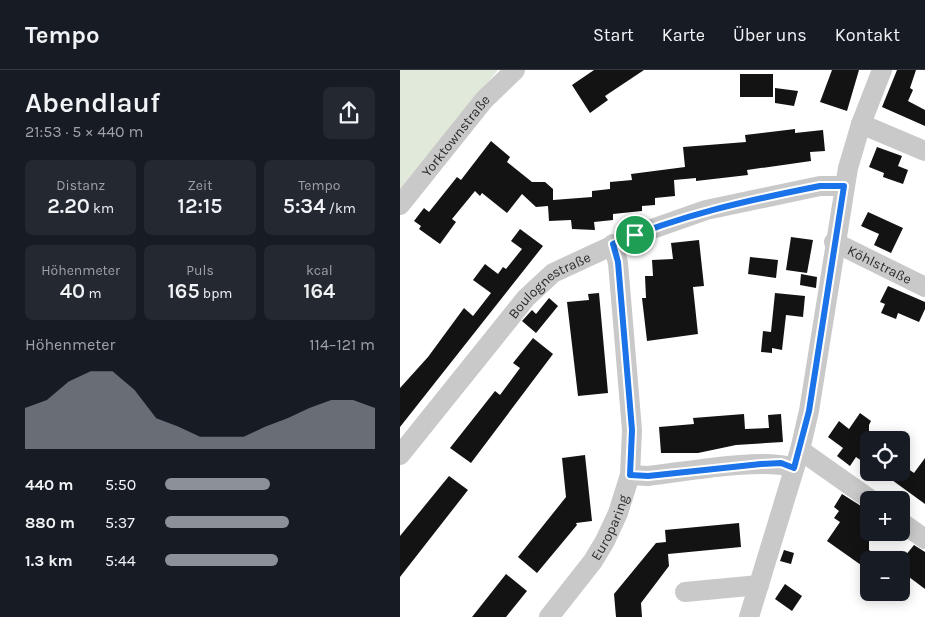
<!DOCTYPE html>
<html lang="de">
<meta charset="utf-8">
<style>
:root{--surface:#171b24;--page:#242831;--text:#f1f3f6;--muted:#9ea1a6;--line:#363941;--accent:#8c9099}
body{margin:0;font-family:Karla,sans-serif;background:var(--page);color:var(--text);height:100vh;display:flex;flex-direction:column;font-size:19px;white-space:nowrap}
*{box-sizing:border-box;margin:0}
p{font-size:16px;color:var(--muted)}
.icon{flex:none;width:28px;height:28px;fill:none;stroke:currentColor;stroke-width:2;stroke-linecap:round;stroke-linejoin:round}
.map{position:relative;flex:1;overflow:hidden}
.panel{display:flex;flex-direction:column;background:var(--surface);width:400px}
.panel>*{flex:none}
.controls{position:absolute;left:460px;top:361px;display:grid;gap:10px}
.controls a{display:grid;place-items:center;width:50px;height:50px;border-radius:8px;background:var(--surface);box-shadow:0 2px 12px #0003;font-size:25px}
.pin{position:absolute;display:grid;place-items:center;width:42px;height:42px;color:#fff;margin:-21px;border:2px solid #fff;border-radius:50%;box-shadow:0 1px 5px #0007}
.round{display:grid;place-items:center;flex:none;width:52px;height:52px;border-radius:8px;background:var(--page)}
.headline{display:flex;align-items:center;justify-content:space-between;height:85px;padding:0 25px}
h1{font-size:28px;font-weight:600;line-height:38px}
.figures{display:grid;grid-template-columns:repeat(3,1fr);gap:8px;height:85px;padding:5px 25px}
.figures div{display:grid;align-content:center;border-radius:8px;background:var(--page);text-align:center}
.figures b{font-size:21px;font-weight:600}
.figures small{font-size:14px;font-weight:400}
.figures p{font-size:14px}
.chart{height:140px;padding:10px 25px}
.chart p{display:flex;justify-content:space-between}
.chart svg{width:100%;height:90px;margin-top:5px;fill:var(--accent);opacity:.7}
ul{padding:0 25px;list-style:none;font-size:16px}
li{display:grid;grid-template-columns:80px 60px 1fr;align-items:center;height:38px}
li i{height:12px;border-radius:6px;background:var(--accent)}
header{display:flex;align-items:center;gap:30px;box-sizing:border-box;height:70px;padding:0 25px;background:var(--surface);border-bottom:1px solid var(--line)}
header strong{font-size:24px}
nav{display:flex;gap:28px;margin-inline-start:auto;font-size:18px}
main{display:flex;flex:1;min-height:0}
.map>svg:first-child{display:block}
.green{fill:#e1e9da}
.building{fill:#131313}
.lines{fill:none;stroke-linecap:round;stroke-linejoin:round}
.minor{stroke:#c9c9c9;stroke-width:20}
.route-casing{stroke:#fff;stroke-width:10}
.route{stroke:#1a73e8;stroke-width:6}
.labels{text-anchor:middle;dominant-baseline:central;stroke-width:5;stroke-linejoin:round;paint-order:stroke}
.street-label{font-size:14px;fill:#2c2c2c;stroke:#fff}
</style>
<header>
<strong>Tempo</strong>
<nav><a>Start</a><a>Karte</a><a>Über uns</a><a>Kontakt</a></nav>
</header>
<main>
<section class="panel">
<div class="headline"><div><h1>Abendlauf</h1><p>21:53 · 5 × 440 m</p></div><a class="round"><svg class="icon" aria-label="share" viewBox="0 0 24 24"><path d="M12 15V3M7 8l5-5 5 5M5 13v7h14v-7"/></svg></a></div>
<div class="figures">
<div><p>Distanz</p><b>2.20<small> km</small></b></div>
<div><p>Zeit</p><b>12:15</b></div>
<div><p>Tempo</p><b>5:34<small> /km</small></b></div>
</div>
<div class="figures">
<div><p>Höhenmeter</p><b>40<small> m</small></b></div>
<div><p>Puls</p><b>165<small> bpm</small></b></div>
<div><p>kcal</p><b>164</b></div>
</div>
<div class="chart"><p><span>Höhenmeter</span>114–121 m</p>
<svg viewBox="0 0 160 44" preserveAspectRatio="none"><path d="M0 44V24L10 20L20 11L30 6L40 6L50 15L60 29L70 33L80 38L90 38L100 38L110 33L120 29L130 24L140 20L150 20L160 24V44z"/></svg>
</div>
<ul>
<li><b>440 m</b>5:50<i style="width:50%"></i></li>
<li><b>880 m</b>5:37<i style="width:59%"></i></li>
<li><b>1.3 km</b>5:44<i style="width:54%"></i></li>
</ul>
</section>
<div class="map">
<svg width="525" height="547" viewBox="0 0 525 547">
<rect width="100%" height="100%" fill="#fff"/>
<polygon class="green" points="0,0 98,0 0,119"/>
<g class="building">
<polygon points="194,0 244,0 205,26 208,30 190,43 172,15"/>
<polygon points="432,0 459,0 447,41 420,32"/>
<polygon points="497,0 516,0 510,18 513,20 508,31 525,40 525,56 482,37"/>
<rect x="340" y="4" width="33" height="23"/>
<polygon points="375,18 398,21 394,36 375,33"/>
<polygon points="395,59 395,63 423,60 425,81 410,82 411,91 347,100 348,105 296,111 296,108 274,110 275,126 255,128 255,135 242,136 242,141 213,144 213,150 194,152 195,160 172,159 171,150 149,151 148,136 136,137 122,124 107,143 82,123 80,126 75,121 52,149 56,152 40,174 19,159 21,156 14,151 24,138 29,142 57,107 61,110 91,71 110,87 107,92 132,112 145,112 153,119 153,130 192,127 192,121 210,119 210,112 232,110 231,104 285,97 283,77 346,72 345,65"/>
<polygon points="477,77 502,86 498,96 508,100 503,114 483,107 484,103 469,97"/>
<polygon points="468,142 503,158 491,183 474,175 479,164 461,156"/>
<polygon points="120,159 143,176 0,357 0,318 28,287 64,238 73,246 91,223 73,210 85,194 98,204 103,197 106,199 122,179 111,171"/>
<polygon points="391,167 413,170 407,203 386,200"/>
<polygon points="299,170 304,216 293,217 298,264 247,271 242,228 246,228 245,206 253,206 252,190 273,189 271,173"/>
<polygon points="350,187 378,190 376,208 348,204"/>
<polygon points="401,204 417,207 416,218 400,215"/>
<polygon points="488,216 525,232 525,239 519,252 498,243 496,249 481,243 485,234 480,232"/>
<polygon points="199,223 208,323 178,326 167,232 189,230 188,224"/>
<polygon points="375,223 405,226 403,247 386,245 382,280 372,278 372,283 361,282 363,261 371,262"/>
<polygon points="149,228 158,236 136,263 122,251 132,240 136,244"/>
<polygon points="133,268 153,284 71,393 50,378 95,321 100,325 120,298 113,293"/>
<polygon points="460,343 471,351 469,355 469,396 456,387 450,396 437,386 443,378 428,367 439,351 449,359"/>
<polygon points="344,344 345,359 369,358 368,345 381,344 383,372 336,375 298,383 261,383 259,357 294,354 293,348"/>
<polygon points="185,385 192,451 176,453 177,455 137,503 118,487 166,427 162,388"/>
<polygon points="525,388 525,434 481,402 501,402 501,394 514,403"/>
<polygon points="49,406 68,420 0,507 0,466"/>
<polygon points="442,424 469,441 469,480 484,490 464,490 461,495 427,471 440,452 434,448 439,441 434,437"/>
<polygon points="339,453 341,477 268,484 269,496 241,533 242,547 216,547 214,524 256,473 266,472 265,460"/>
<polygon points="514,475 525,482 525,519 501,501 501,491"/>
<polygon points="384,480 394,483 391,494 380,491"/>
<polygon points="106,504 127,521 106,547 72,547"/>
<polygon points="385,514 402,526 392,541 375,529"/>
</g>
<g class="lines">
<g class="minor">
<polyline points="461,54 525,81"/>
<path id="s1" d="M0 135 84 30 115 0"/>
<path id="s2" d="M434 172 525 217"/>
<polyline points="400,380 471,430"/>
<path id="s3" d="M0 385 126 228 153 203 235 165 306 140 420 116H444"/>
<path d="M230 405 248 406C284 402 363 387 394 398"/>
<polyline points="501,452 525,469"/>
<polyline points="285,522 359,515"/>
<path id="s4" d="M149 547 193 491 205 471 218 443 230 405 232 360 218 193 213 174"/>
<polyline points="349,547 400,380 409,341 448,98 461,54 482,0"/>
</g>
</g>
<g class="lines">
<g class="route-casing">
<path id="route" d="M420 116H444L409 341 394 398 381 393 361 394 248 406 230 405 232 360 218 192 213 174C280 145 349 130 420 116Z"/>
</g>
<use href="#route" class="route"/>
</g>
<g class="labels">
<g class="street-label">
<text stroke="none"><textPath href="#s1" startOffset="89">Yorktownstraße</textPath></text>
<text stroke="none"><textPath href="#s2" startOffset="51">Köhlstraße</textPath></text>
<text stroke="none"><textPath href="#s3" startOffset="228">Boulognestraße</textPath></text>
<text stroke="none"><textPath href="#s4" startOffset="109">Europaring</textPath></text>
</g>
</g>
</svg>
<div class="controls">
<a><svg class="icon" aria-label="locate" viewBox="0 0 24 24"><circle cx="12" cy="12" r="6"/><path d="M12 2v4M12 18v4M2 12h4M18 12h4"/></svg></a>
<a>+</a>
<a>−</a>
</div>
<div class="pin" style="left:235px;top:165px;background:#1e9e55"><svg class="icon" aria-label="arrive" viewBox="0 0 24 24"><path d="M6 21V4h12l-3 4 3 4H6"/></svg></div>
</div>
</main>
